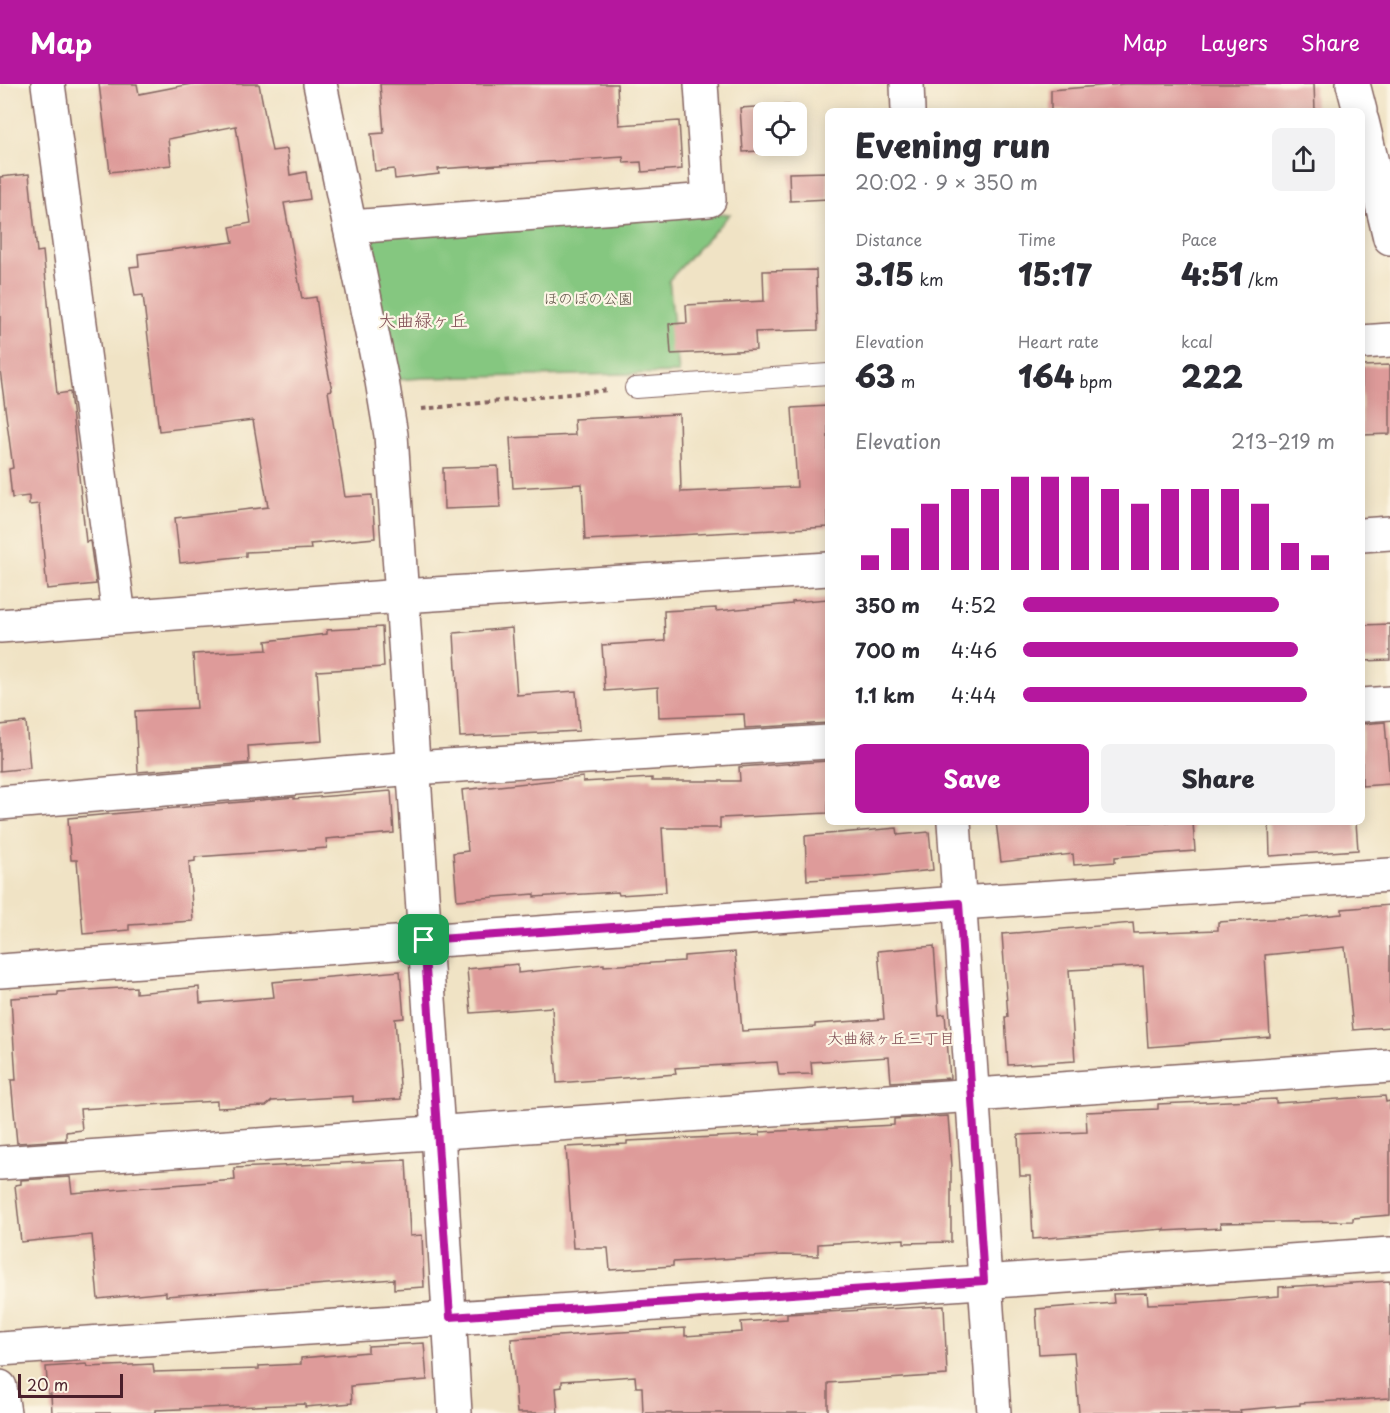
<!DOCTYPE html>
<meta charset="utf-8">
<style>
:root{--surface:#fff;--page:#f2f2f3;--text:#2b2b33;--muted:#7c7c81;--accent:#b5179e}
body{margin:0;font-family:"Playpen Sans","Klee One",sans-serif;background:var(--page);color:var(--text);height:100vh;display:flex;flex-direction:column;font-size:22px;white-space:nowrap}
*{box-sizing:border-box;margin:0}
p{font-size:20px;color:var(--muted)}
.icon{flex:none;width:33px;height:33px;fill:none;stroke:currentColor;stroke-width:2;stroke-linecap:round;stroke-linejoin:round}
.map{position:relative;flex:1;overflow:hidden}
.drawer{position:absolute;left:825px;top:24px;width:540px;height:717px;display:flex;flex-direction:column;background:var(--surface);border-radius:9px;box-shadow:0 3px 15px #0003}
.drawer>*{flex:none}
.controls{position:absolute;left:753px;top:18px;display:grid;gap:12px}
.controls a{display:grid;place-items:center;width:54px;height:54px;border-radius:9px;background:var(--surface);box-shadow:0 3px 15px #0003;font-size:30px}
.scale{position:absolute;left:18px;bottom:15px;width:105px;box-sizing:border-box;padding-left:6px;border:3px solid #4a1f2b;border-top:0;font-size:16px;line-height:21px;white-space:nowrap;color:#4a1f2b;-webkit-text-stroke:4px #fcf5e5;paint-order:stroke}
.pin{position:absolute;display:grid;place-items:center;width:51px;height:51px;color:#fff;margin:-26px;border-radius:12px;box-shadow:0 3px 9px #0006}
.round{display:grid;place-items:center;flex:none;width:63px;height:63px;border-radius:9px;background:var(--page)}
.headline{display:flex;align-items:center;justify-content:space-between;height:102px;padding:0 30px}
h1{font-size:33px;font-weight:800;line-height:45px}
.figures{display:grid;grid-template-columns:repeat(3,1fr);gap:9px;height:102px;padding:6px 30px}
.figures div{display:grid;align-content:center}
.figures b{font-size:30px;font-weight:800}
.figures small{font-size:16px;font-weight:400}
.figures p{font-size:16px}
.chart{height:168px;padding:12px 30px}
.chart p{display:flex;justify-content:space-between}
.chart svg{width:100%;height:108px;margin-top:6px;stroke:var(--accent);stroke-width:6}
.action{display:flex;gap:12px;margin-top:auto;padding:12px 30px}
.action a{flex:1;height:69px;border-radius:9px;background:var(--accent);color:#fff;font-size:24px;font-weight:800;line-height:69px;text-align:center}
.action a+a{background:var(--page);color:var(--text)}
ul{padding:0 30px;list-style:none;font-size:20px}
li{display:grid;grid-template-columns:96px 72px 1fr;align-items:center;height:45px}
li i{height:15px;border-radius:8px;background:var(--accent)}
header{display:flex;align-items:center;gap:36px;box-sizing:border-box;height:84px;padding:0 30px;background:var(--accent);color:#fff}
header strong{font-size:28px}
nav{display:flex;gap:33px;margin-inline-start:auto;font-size:21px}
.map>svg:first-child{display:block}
.green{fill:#85c780;stroke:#687356;stroke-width:1.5}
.building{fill:#de9b9a}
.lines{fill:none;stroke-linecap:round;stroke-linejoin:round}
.service-casing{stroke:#846461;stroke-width:22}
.minor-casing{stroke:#846461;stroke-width:36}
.path{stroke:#846461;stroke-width:4;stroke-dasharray:4.5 4.5;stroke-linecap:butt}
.service{stroke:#fff;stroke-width:20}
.minor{stroke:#fff;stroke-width:33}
.route-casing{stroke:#fff;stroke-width:12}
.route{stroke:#b5179e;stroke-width:8}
.labels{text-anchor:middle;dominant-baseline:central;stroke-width:4.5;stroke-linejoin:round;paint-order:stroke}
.park-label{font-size:15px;fill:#5c5144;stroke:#fcf5e5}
.neighbourhood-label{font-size:16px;fill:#7e4a52;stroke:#fcf5e5}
.quarter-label{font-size:18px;fill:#7e4a52;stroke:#fcf5e5}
</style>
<header>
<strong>Map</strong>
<nav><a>Map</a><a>Layers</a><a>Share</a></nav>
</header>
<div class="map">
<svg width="1390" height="1329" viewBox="0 0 1390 1329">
<rect width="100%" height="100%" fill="#fcf5e5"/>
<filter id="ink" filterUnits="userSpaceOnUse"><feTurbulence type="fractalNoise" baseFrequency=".0167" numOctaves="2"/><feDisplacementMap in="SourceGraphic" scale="12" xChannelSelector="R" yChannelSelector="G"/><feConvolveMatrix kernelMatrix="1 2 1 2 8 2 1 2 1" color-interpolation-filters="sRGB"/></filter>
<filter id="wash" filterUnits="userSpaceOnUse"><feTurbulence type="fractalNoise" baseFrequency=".008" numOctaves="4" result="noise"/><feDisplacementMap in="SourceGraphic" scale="24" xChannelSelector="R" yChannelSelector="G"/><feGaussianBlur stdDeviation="1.35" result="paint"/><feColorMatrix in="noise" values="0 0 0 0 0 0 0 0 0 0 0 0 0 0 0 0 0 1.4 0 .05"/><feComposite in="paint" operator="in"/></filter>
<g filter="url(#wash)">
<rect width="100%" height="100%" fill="#f0e3c5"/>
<polygon class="green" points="730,130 669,196 679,289 423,294 382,297 350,143"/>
<g id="blocks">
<g class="building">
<polygon points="99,0 137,0 139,10 191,0 259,0 272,67 287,65 290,91 306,88 310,115 284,119 302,215 316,213 324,267 332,306 328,307 345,413 372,411 375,454 310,460 311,465 246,468 246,472 180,479 175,434 268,423 253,336 159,347 143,211 135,212 130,183 139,182 138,170 233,158 230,143 251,139 236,42 168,55 171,81 110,88"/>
<polygon points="380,0 617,0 619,41 679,37 682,85 642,88 641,78 624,79 623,73 438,85 439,90 395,95 394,85 375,87 371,50 384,49"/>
<polygon points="1124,0 1314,0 1315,27 1051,27 1051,6"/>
<polygon points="789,21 790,28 764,28 764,62 792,62 792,65 743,68 740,24"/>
<polygon points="828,88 828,115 790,117 789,89"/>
<polygon points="29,90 37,168 43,167 57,310 70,308 86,458 90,457 96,500 47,505 39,420 29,421 29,412 12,414 9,385 13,384 0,286 0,93"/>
<polygon points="816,186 818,246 755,248 756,266 671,270 669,240 687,239 686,221 764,217 763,187"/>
<polygon points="1390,281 1390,350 1362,351 1362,282"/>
<polygon points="828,322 828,443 585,456 582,400 513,404 510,354 575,351 574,335 679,330 681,408 797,403 792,324"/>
<polygon points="498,382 500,423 444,425 443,384"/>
<polygon points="828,515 828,639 745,644 744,630 659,633 658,603 605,607 602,561 665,557 664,527 716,524 716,527 792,520 792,518"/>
<polygon points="1390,540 1390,576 1362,577 1362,541"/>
<polygon points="382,543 384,583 317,587 322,657 248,662 249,679 138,688 135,627 197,624 193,570 267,566 266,557 327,550 327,546"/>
<polygon points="512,544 517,611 576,607 579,647 460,653 454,549"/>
<polygon points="26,638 30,684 0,687 0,641"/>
<polygon points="1385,638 1390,700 1362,702 1362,640"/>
<polygon points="828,677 828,729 720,734 720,744 662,744 666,808 619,811 618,808 534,813 534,810 457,816 453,769 468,767 462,706 583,693 583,698 652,694 652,697 740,697 739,683"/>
<polygon points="391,707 394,749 326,755 327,764 195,773 195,777 189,778 193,837 129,841 129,846 83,850 77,776 71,776 68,734 294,713 294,715"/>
<polygon points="996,738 1193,738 1195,767 1115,773 1115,778 1074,781 1073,770 1001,778"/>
<polygon points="1269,738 1356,738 1358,766 1270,772"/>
<polygon points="897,744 898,751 929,748 933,786 865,793 807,796 805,752"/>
<polygon points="1390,821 1390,943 1353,946 1345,863 1265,871 1270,953 1189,959 1189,960 1148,963 1143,882 1069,886 1075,977 1008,981 1005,933 1008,933 1002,850 1133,839 1134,849 1218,846 1218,838 1288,834 1288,835 1342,830 1342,825"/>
<polygon points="934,862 939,931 945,930 950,994 891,998 889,973 811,978 812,990 779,991 777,978 675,984 676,990 557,999 552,923 471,929 467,885 518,880 518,889 604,880 604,882 684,877 684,872 735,868 742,947 815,943 815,940 884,935 878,867"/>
<polygon points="400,887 404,934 395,935 401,1015 353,1018 353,1012 272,1017 266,1022 217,1024 217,1017 80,1025 82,1046 66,1048 66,1056 17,1059 11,996 16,996 11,914 58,911 58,908 136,903 136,909 199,903 200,919 274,913 272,898"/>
<polygon points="1385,1012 1386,1018 1390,1017 1390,1131 1353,1134 1353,1137 1220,1139 1221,1144 1164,1147 1164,1145 1033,1155 1030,1092 1020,1092 1018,1051 1087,1048 1086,1028 1158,1025 1158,1020 1276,1015 1276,1019"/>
<polygon points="948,1032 952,1082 951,1083 951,1158 904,1159 904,1155 818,1160 818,1172 783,1171 673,1178 673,1182 610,1186 608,1164 573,1164 566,1063 627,1060 627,1057 760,1051 760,1048 894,1041 894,1035"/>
<polygon points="406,1076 410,1152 422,1151 424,1203 394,1205 394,1195 166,1212 166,1208 98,1215 92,1151 21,1158 15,1101 21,1100 21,1096 70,1093 72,1109 235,1096 234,1084"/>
<polygon points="1390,1197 1390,1314 1300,1319 1300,1321 1240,1326 1241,1329 1079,1329 1074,1268 1039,1270 1036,1225 1114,1219 1113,1210 1147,1209 1148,1220 1186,1219 1279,1212 1279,1203"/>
<polygon points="944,1222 947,1291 828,1299 828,1329 643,1329 642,1303 636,1303 635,1292 562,1297 562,1303 556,1304 558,1329 517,1329 511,1255 685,1244 685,1252 742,1248 741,1238 787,1235 787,1230"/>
<polygon points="424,1259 427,1296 351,1302 352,1319 305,1323 305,1320 155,1326 155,1329 52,1329 51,1310 48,1310 46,1283 87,1280 88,1283 153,1280 154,1288 259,1285 259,1282 301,1280 301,1274 368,1268 368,1262"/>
</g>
</g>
</g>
<g filter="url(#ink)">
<use href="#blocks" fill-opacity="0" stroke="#846461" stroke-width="1.5"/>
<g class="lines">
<g class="service-casing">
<polyline id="service" points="635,304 828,290"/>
</g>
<g class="minor-casing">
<g id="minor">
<polyline points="48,0 119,532"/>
<polyline points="320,0 382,297 391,351 438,1048 455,1329"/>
<polyline points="907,0 908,27"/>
<polyline points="1353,0 1360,27"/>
<polyline points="1362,37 1390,154"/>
<polyline points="350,143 709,116 701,0"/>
<polyline points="1362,258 1390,256"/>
<polyline points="1362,451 1390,449"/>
<polyline points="0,542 402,512 828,485"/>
<polyline points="1362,621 1390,619"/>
<polyline points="0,719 413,684 828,658"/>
<polyline points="954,738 994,1329"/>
<polyline points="0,887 959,819 1390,791"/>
<polyline points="0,1079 1390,982"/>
<polyline points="0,1265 1390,1170"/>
<polyline points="0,1303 4,1329"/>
</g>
</g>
<polyline class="path" points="422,325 608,306"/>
<use href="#service" class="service"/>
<use href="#minor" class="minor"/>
</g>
</g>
<g class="lines" filter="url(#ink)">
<g class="route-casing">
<polygon id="route" points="959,819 984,1197 450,1233 424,856"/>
</g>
<use href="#route" class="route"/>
</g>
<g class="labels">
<g class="park-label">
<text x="588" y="213">ほのぼの公園</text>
</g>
<g class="neighbourhood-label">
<text x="891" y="953">大曲緑ヶ丘三丁目</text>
</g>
<g class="quarter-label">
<text x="423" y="235">大曲緑ヶ丘</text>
</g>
</g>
</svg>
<div class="controls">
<a><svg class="icon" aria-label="locate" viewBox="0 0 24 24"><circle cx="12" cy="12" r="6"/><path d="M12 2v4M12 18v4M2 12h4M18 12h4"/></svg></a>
</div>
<div class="scale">20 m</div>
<div class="pin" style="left:424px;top:856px;background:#1e9e55"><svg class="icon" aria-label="arrive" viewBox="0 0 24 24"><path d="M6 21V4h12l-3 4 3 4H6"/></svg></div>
<section class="drawer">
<div class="headline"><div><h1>Evening run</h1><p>20:02 · 9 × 350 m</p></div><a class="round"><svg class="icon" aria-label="share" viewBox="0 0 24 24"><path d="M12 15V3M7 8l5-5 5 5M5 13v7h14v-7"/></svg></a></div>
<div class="figures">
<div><p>Distance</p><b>3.15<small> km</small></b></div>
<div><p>Time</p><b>15:17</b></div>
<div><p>Pace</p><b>4:51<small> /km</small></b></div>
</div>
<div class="figures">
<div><p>Elevation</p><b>63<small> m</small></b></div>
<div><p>Heart rate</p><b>164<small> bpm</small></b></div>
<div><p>kcal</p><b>222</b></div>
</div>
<div class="chart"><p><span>Elevation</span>213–219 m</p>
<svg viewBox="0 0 160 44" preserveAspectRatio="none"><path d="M5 44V38M15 44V27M25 44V17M35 44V11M45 44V11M55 44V6M65 44V6M75 44V6M85 44V11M95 44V17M105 44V11M115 44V11M125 44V11M135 44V17M145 44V33M155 44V38"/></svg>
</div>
<ul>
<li><b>350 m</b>4:52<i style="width:82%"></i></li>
<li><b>700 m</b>4:46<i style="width:88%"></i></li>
<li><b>1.1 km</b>4:44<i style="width:91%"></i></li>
</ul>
<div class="action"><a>Save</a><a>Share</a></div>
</section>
</div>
